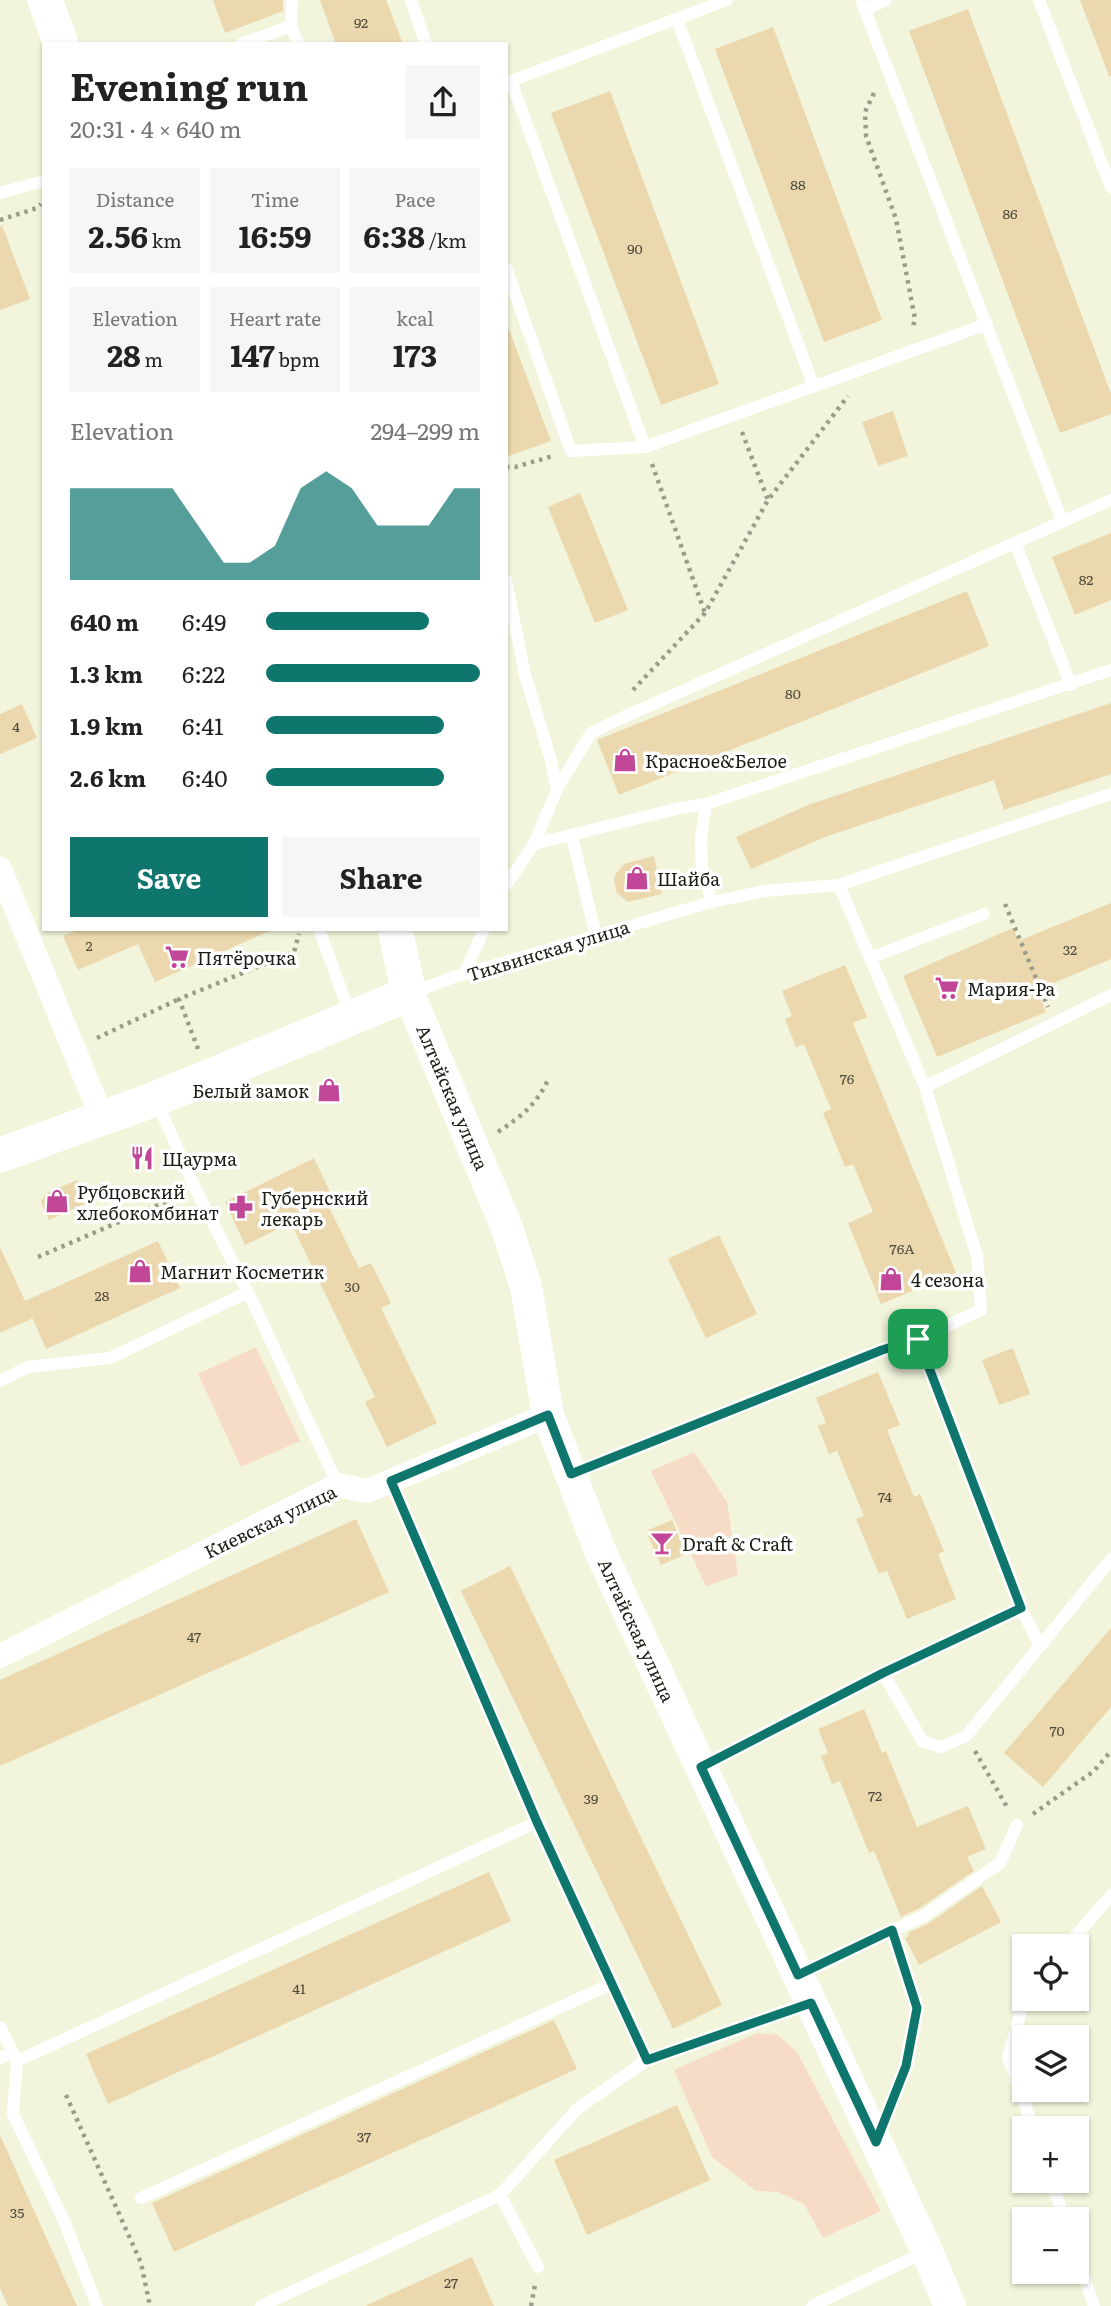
<!DOCTYPE html>
<meta charset="utf-8">
<style>
:root{--surface:#fff;--page:#f6f6f6;--text:#222;--muted:#767676;--accent:#0f766e}
body{margin:0;font-family:Literata,serif;background:var(--page);color:var(--text);height:100vh;display:flex;flex-direction:column;font-size:26px;white-space:nowrap}
*{box-sizing:border-box;margin:0}
p{font-size:23px;color:var(--muted)}
.icon{flex:none;width:38px;height:38px;fill:none;stroke:currentColor;stroke-width:2;stroke-linecap:round;stroke-linejoin:round}
.map{position:relative;flex:1;overflow:hidden}
.drawer{position:absolute;left:42px;top:42px;width:466px;height:889px;display:flex;flex-direction:column;background:var(--surface);border-radius:0px;box-shadow:0 2px 5px #0004}
.drawer>*{flex:none}
.controls{position:absolute;left:1012px;top:1934px;display:grid;gap:14px}
.controls a{display:grid;place-items:center;width:77px;height:77px;border-radius:0px;background:var(--surface);box-shadow:0 2px 5px #0004;font-size:35px}
.pin{position:absolute;display:grid;place-items:center;width:60px;height:60px;color:#fff;margin:-30px;border-radius:14px;box-shadow:0 4px 10px #0006}
.round{display:grid;place-items:center;flex:none;width:74px;height:74px;border-radius:0px;background:var(--page)}
.headline{display:flex;align-items:center;justify-content:space-between;height:119px;padding:0 28px}
h1{font-size:38px;font-weight:700;line-height:52px}
.stats{display:grid;grid-template-columns:repeat(3,1fr);gap:10px;height:119px;padding:7px 28px}
.stats div{display:grid;align-content:center;border-radius:0px;background:var(--page);text-align:center}
.stats b{font-size:30px;font-weight:700}
.stats small{font-size:19px;font-weight:400}
.stats p{font-size:19px}
.chart{height:196px;padding:14px 28px}
.chart p{display:flex;justify-content:space-between}
.chart svg{width:100%;height:126px;margin-top:7px;fill:var(--accent);opacity:.7}
.primary-button{display:flex;gap:14px;margin-top:auto;padding:14px 28px}
.primary-button a{flex:1;height:80px;border-radius:0px;background:var(--accent);color:#fff;font-size:28px;font-weight:700;line-height:80px;text-align:center}
.primary-button a+a{background:var(--page);color:var(--text)}
ul{padding:0 28px;list-style:none;font-size:23px}
li{display:grid;grid-template-columns:112px 84px 1fr;align-items:center;height:52px}
li i{height:18px;border-radius:9px;background:var(--accent)}
.map>svg:first-child{display:block}
.green{fill:#f6dcc7}
.building{fill:#ebd8af}
.lines{fill:none;stroke-linecap:round;stroke-linejoin:round}
.path{stroke:#9b9d8a;stroke-width:4.5;stroke-dasharray:3.5 5;stroke-linecap:butt}
.service{stroke:#fff;stroke-width:12}
.minor{stroke:#fff;stroke-width:24}
.tertiary{stroke:#fff;stroke-width:32}
.secondary{stroke:#fff;stroke-width:35}
.route-casing{stroke:#fff;stroke-width:14}
.route{stroke:#0f766e;stroke-width:9}
.labels{text-anchor:middle;dominant-baseline:central;stroke-width:7;stroke-linejoin:round;paint-order:stroke}
.number-label{font-size:14px;fill:#504c3b}
.poi-label{font-size:18px;fill:#1c1d14;stroke:#fff;text-anchor:start}
.street-label{font-size:18px;fill:#1c1d14;stroke:#fff}
</style>
<div class="map">
<svg width="1111" height="2306" viewBox="0 0 1111 2306">
<rect width="100%" height="100%" fill="#f2f5db"/>
<g class="green">
<polygon points="256,1347 300,1441 241,1467 198,1374"/>
<polygon points="694,1452 727,1502 738,1575 706,1586 651,1471"/>
<polygon points="757,2033 778,2035 797,2052 881,2211 823,2238 804,2204 778,2192 756,2191 712,2157 674,2070"/>
</g>
<g class="building">
<polygon points="213,0 283,0 283,11 225,33"/>
<polygon points="320,0 386,0 403,44 336,44"/>
<polygon points="1080,0 1111,0 1111,76 1109,76"/>
<polygon points="968,9 1111,394 1111,414 1060,433 909,31"/>
<polygon points="773,27 882,320 824,342 715,49"/>
<polygon points="610,91 719,384 661,405 551,113"/>
<polygon points="2,225 30,299 0,310 0,226"/>
<polygon points="506,327 508,327 551,441 506,457"/>
<polygon points="893,411 908,456 878,466 862,422"/>
<polygon points="580,493 628,610 595,623 548,507"/>
<polygon points="1111,533 1111,600 1075,615 1052,557"/>
<polygon points="967,591 989,646 619,795 597,740"/>
<polygon points="1111,703 1111,774 1004,810 994,780 825,837 751,869 736,837 808,805"/>
<polygon points="22,704 37,738 0,754 0,714"/>
<polygon points="654,856 662,894 628,902 617,893 614,881 615,875 624,864"/>
<polygon points="1111,903 1111,959 1037,990 1046,1012 937,1057 903,976 1013,928 1018,941"/>
<polygon points="80,929 274,929 155,982 138,944 78,970 63,936"/>
<polygon points="845,965 867,1017 853,1023 956,1273 881,1304 848,1223 873,1212 853,1164 845,1167 823,1113 831,1109 804,1044 796,1047 785,1019 792,1016 782,991"/>
<polygon points="314,1158 335,1202 328,1205 359,1268 371,1263 391,1303 381,1308 437,1423 387,1447 365,1402 375,1397 291,1223 245,1245 225,1202"/>
<polygon points="77,1180 87,1203 49,1220 41,1202 45,1194"/>
<polygon points="719,1235 757,1314 706,1338 668,1259"/>
<polygon points="158,1241 180,1288 46,1349 25,1301"/>
<polygon points="0,1247 33,1318 0,1333"/>
<polygon points="1013,1348 1030,1394 999,1405 982,1360"/>
<polygon points="878,1372 900,1425 887,1430 914,1497 920,1494 944,1551 938,1554 956,1599 907,1619 887,1571 879,1574 856,1519 864,1516 837,1451 829,1454 818,1426 826,1423 816,1398"/>
<polygon points="356,1519 389,1592 0,1766 0,1680"/>
<polygon points="672,1520 686,1554 661,1565 646,1531"/>
<polygon points="510,1566 722,2005 673,2029 461,1591"/>
<polygon points="1111,1628 1111,1707 1043,1787 1004,1753"/>
<polygon points="864,1709 882,1753 886,1751 917,1827 968,1806 986,1849 967,1857 974,1871 920,1908 901,1917 874,1851 869,1853 840,1781 832,1784 821,1756 828,1753 818,1729"/>
<polygon points="489,1872 511,1921 108,2104 86,2054"/>
<polygon points="982,1886 1001,1922 919,1965 905,1938 909,1936 908,1933 929,1923"/>
<polygon points="554,2020 577,2069 174,2252 152,2203"/>
<polygon points="677,2105 710,2180 587,2235 554,2160"/>
<polygon points="0,2135 77,2306 8,2306 0,2288"/>
<polygon points="472,2257 494,2306 365,2306"/>
</g>
<g class="lines">
<g class="path">
<polyline points="874,93 865,112 866,136 896,219 915,319 912,330"/>
<polyline points="0,220 37,208 41,204"/>
<polyline points="742,432 768,500"/>
<polyline points="652,464 705,613"/>
<polyline points="506,467 515,467 553,456"/>
<polyline points="633,690 705,613 768,500 848,396"/>
<polyline points="1005,904 1048,1007"/>
<polyline points="97,1038 179,999"/>
<polyline points="198,1049 179,999 294,952 299,934"/>
<path d="M498 1132C523 1115 536 1105 549 1078"/>
<polyline points="38,1257 179,1196"/>
<polyline points="975,1751 1007,1807"/>
<polyline points="1033,1814 1094,1771 1111,1751"/>
<polyline points="66,2095 141,2263 150,2306"/>
<polyline points="892,2102 906,2066 917,2008 899,1949"/>
<polyline points="531,2306 535,2285"/>
</g>
<g class="service">
<polyline points="292,0 291,26 298,44"/>
<polyline points="411,0 426,44"/>
<polyline points="861,0 1062,521"/>
<polyline points="1039,0 1111,187"/>
<polyline points="865,10 886,0"/>
<polyline points="677,19 814,387"/>
<polyline points="241,44 291,26"/>
<polyline points="0,193 44,181"/>
<polyline points="506,268 571,451 645,447 511,81 727,0"/>
<polyline points="645,447 987,324"/>
<polyline points="1015,543 1071,685"/>
<polyline points="506,580 525,675 550,757 557,789"/>
<polyline points="706,804 701,839 702,871 712,902"/>
<polyline points="572,837 596,936"/>
<polyline points="534,844 680,808 706,804 1111,670"/>
<polyline points="506,885 534,844 557,789 591,733 615,721 1111,500"/>
<polyline points="839,885 925,1087 977,1256 981,1310 918,1339 1021,1608 1040,1646 1111,1559"/>
<polyline points="319,929 350,1014"/>
<polyline points="870,958 984,914"/>
<polyline points="464,975 484,929"/>
<polyline points="413,992 454,977 712,902 764,891 839,885 1111,794"/>
<polyline points="925,1087 1111,995"/>
<polyline points="156,1100 195,1188 248,1292"/>
<polyline points="0,1381 28,1367 110,1358 248,1292 338,1485"/>
<polyline points="571,1474 882,1350 918,1339"/>
<polyline points="391,1481 537,1822 647,2060"/>
<polyline points="883,1673 923,1742 941,1747 966,1736 1040,1646"/>
<polyline points="702,1767 883,1673 1021,1608"/>
<polyline points="1067,1946 1111,1895"/>
<polyline points="798,1974 924,1916 1000,1863 1017,1825"/>
<polyline points="1025,1998 1008,2057 1033,2128"/>
<polyline points="0,2027 17,2061 13,2114 65,2223 97,2306"/>
<polyline points="0,2058 13,2052"/>
<polyline points="17,2061 537,1822"/>
<polyline points="1051,2180 1064,2219"/>
<polyline points="500,2195 538,2267"/>
<polyline points="141,2198 611,1984"/>
<polyline points="1076,2254 1094,2306"/>
<polyline points="261,2306 500,2195 577,2109 647,2060 810,2003"/>
<polyline points="812,2306 927,2251"/>
</g>
<g class="minor">
<polyline points="0,869 102,1118"/>
<polyline points="0,1656 338,1485 367,1491 548,1415"/>
</g>
<polyline class="tertiary" points="409,994 507,1228 526,1287 548,1415 601,1553 927,2251 950,2306"/>
<g class="secondary">
<polyline points="45,0 61,44"/>
<polyline points="0,1155 155,1099 409,994 395,929"/>
</g>
</g>
<g class="lines">
<g class="route-casing">
<polygon id="route" points="918,1339 1021,1608 883,1673 701,1767 798,1975 892,1930 917,2008 906,2066 876,2142 811,2003 647,2060 537,1822 391,1481 548,1415 571,1474 882,1350"/>
</g>
<use href="#route" class="route"/>
</g>
<defs>
<g id="shop-bare" transform="scale(1.89)"><path d="M-5-2.5h2.3a2.7 3.5 0 0 1 5.4 0H5L5.5 6h-11ZM-1.5-2.5h3a1.5 2.3 0 0 0-3 0Z" fill="#c14698" stroke="#fff" stroke-width="2.5" paint-order="stroke"/></g>
<g id="supermarket-bare" transform="scale(1.89)"><path d="M-6-5.5h2.5l.6 2H6L4.5 2H-2.5L-4.4-4H-6ZM-1.5 3.2a1.3 1.3 0 1 0 .1 0ZM3 3.2a1.3 1.3 0 1 0 .1 0Z" fill="#c14698" stroke="#fff" stroke-width="2.5" paint-order="stroke"/></g>
<g id="restaurant-bare" transform="scale(1.89)"><path d="M-5-6h1v4h1v-4h1v4h1v-4h1v5L-1.5 .5V6h-2V.5L-5-1ZM5-6V6H3V1.5H1.5Q1.5-4 5-6Z" fill="#c14698" stroke="#fff" stroke-width="2.5" paint-order="stroke"/></g>
<g id="pharmacy-bare" transform="scale(1.89)"><path d="M-2-6h4v4h4v4h-4v4h-4v-4h-4v-4h4Z" fill="#c14698" stroke="#fff" stroke-width="2.5" paint-order="stroke"/></g>
<g id="bar-bare" transform="scale(1.89)"><path d="M-6-5H6L.8 .8V4.5H3.5V6h-7V4.5H-.8V.8Z" fill="#c14698" stroke="#fff" stroke-width="2.5" paint-order="stroke"/></g>
</defs>
<g fill-rule="evenodd">
<use href="#shop-bare" x="625" y="760"/>
<use href="#shop-bare" x="637" y="878"/>
<use href="#supermarket-bare" x="177" y="957"/>
<use href="#supermarket-bare" x="947" y="988"/>
<use href="#shop-bare" x="329" y="1090"/>
<use href="#restaurant-bare" x="142" y="1158"/>
<use href="#shop-bare" x="57" y="1201"/>
<use href="#pharmacy-bare" x="241" y="1207"/>
<use href="#shop-bare" x="140" y="1271"/>
<use href="#shop-bare" x="891" y="1279"/>
<use href="#bar-bare" x="662" y="1543"/>
</g>
<g class="labels">
<g class="number-label">
<text x="361" y="22">92</text>
<text x="798" y="184">88</text>
<text x="1010" y="213">86</text>
<text x="635" y="248">90</text>
<text x="1086" y="579">82</text>
<text x="793" y="693">80</text>
<text x="16" y="726">4</text>
<text x="89" y="945">2</text>
<text x="1070" y="949">32</text>
<text x="847" y="1078">76</text>
<text x="902" y="1248">76А</text>
<text x="352" y="1286">30</text>
<text x="102" y="1295">28</text>
<text x="885" y="1496">74</text>
<text x="194" y="1636">47</text>
<text x="1057" y="1730">70</text>
<text x="875" y="1795">72</text>
<text x="591" y="1798">39</text>
<text x="299" y="1988">41</text>
<text x="364" y="2136">37</text>
<text x="17" y="2212">35</text>
<text x="451" y="2282">27</text>
</g>
<g class="poi-label">
<text x="645" y="760">Красное&amp;Белое</text>
<text x="657" y="878">Шайба</text>
<text x="197" y="957">Пятёрочка</text>
<text x="967" y="988">Мария-Ра</text>
<text x="309" y="1090" text-anchor="end">Белый замок</text>
<text x="162" y="1158">Щаурма</text>
<text x="77" y="1191">Рубцовский<tspan x="77" dy="21">хлебокомбинат</tspan></text>
<text x="261" y="1197">Губернский<tspan x="261" dy="21">лекарь</tspan></text>
<text x="160" y="1271">Магнит Косметик</text>
<text x="911" y="1279">4 сезона</text>
<text x="682" y="1543">Draft &amp; Craft</text>
</g>
<g class="street-label">
<text transform="translate(548 950) rotate(-17)">Тихвинская улица</text>
<text transform="translate(453 1097) rotate(67)">Алтайская улица</text>
<text transform="translate(270 1521) rotate(-26)">Киевская улица</text>
<text transform="translate(637 1630) rotate(65)">Алтайская улица</text>
</g>
</g>
</svg>
<div class="controls">
<a><svg class="icon" aria-label="locate" viewBox="0 0 24 24"><circle cx="12" cy="12" r="6"/><path d="M12 2v4M12 18v4M2 12h4M18 12h4"/></svg></a>
<a><svg class="icon" aria-label="layers" viewBox="0 0 24 24"><path d="M12 4l9 5-9 5-9-5zM3 14l9 5 9-5"/></svg></a>
<a>+</a>
<a>−</a>
</div>
<div class="pin" style="left:918px;top:1339px;background:#1e9e55"><svg class="icon" aria-label="arrive" viewBox="0 0 24 24"><path d="M6 21V4h12l-3 4 3 4H6"/></svg></div>
<section class="drawer">
<div class="headline"><div><h1>Evening run</h1><p>20:31 · 4 × 640 m</p></div><a class="round"><svg class="icon" aria-label="share" viewBox="0 0 24 24"><path d="M12 15V3M7 8l5-5 5 5M5 13v7h14v-7"/></svg></a></div>
<div class="stats">
<div><p>Distance</p><b>2.56<small> km</small></b></div>
<div><p>Time</p><b>16:59</b></div>
<div><p>Pace</p><b>6:38<small> /km</small></b></div>
</div>
<div class="stats">
<div><p>Elevation</p><b>28<small> m</small></b></div>
<div><p>Heart rate</p><b>147<small> bpm</small></b></div>
<div><p>kcal</p><b>173</b></div>
</div>
<div class="chart"><p><span>Elevation</span>294–299 m</p>
<svg viewBox="0 0 160 44" preserveAspectRatio="none"><path d="M0 44V12L10 12L20 12L30 12L40 12L50 25L60 38L70 38L80 32L90 12L100 6L110 12L120 25L130 25L140 25L150 12L160 12V44z"/></svg>
</div>
<ul>
<li><b>640 m</b>6:49<i style="width:76%"></i></li>
<li><b>1.3 km</b>6:22<i style="width:100%"></i></li>
<li><b>1.9 km</b>6:41<i style="width:83%"></i></li>
<li><b>2.6 km</b>6:40<i style="width:83%"></i></li>
</ul>
<div class="primary-button"><a>Save</a><a>Share</a></div>
</section>
</div>
